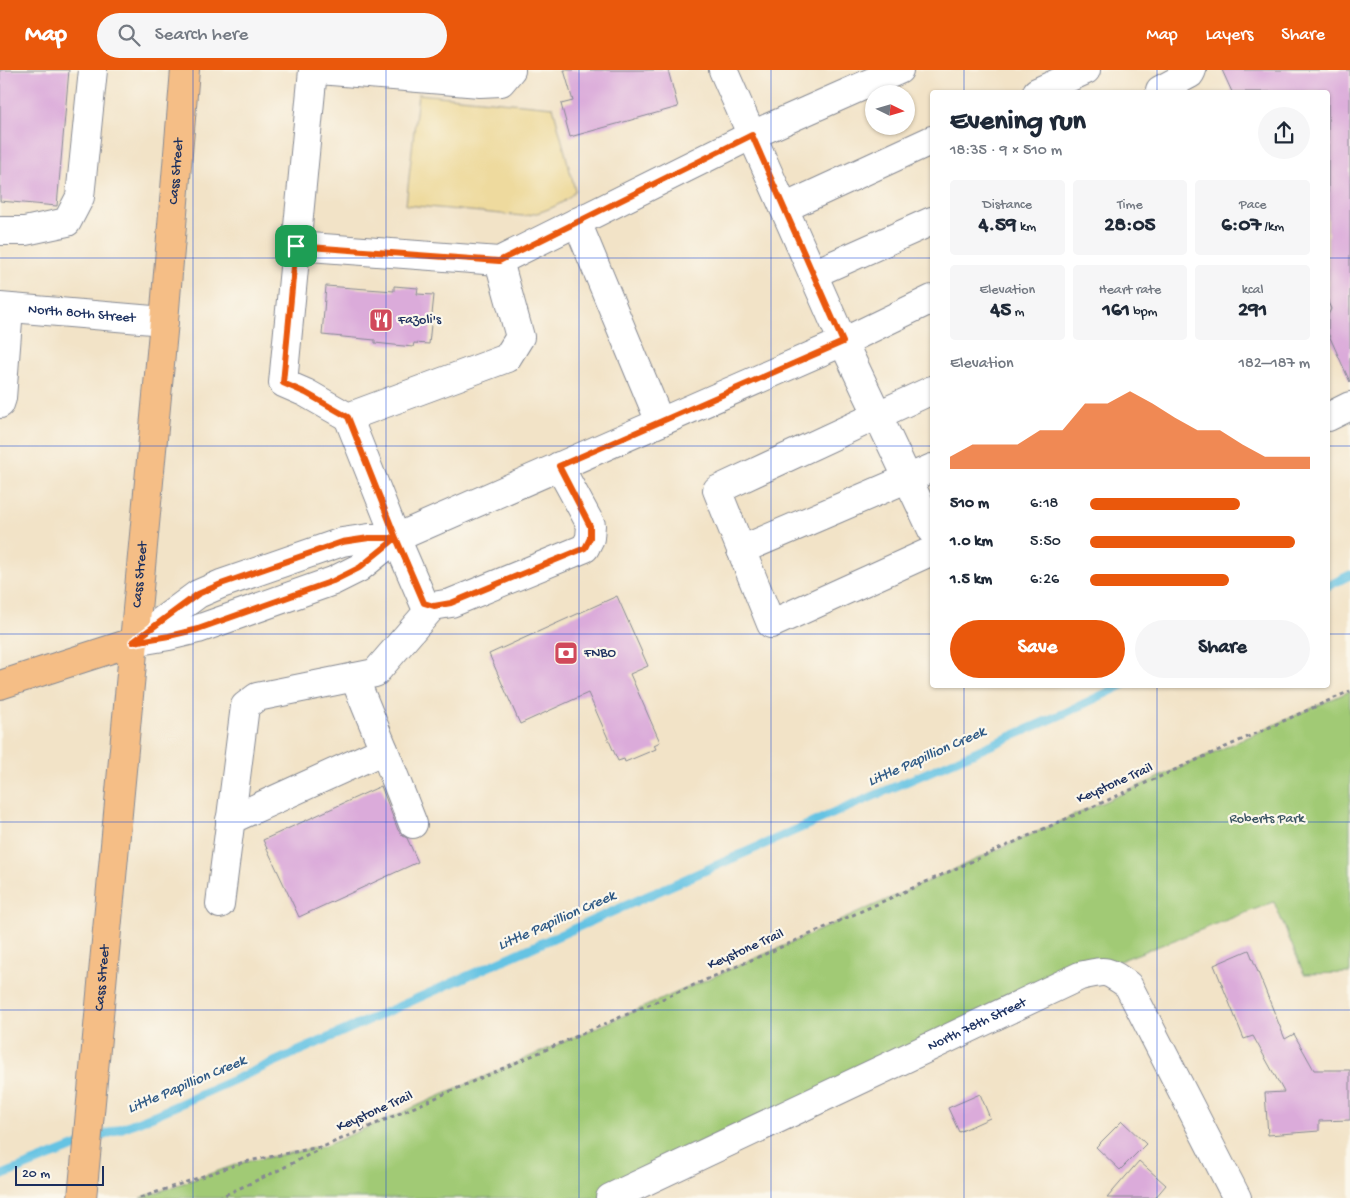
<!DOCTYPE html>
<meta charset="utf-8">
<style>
:root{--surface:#fff;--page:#f6f6f7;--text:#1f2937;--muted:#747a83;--accent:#ea580c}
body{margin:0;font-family:"Gochi Hand",sans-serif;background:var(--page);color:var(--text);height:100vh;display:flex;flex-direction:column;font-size:19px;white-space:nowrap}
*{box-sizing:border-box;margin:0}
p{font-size:16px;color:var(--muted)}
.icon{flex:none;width:28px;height:28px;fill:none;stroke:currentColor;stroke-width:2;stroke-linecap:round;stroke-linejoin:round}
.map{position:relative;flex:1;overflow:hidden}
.panel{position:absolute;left:930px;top:20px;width:400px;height:598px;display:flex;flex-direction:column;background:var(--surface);border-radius:5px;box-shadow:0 1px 4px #0004}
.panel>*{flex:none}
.needle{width:32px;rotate:95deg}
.controls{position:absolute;left:865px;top:15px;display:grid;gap:10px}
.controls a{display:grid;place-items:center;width:50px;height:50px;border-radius:50%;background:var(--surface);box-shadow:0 1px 4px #0004;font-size:25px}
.scale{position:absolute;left:15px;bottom:12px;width:89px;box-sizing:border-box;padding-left:5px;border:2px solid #1b2f5e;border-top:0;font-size:14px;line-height:18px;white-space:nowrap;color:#1b2f5e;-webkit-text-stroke:4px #fbf7ec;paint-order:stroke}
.pin{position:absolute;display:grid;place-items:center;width:42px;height:42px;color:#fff;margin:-21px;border-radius:10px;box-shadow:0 2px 8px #0006}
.round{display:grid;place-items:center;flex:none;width:52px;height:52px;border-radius:26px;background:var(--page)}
.overview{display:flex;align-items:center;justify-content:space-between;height:85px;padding:0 20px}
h1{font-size:28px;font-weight:800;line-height:38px}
.stats{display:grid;grid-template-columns:repeat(3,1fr);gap:8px;height:85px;padding:5px 20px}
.stats div{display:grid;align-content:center;border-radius:5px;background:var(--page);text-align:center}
.stats b{font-size:21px;font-weight:800}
.stats small{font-size:14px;font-weight:400}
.stats p{font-size:14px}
.chart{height:140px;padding:10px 20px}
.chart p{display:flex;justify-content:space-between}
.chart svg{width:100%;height:90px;margin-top:5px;fill:var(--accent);opacity:.7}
.cta{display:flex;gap:10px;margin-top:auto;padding:10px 20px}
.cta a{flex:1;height:58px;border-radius:30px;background:var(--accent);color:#fff;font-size:20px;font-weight:800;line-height:58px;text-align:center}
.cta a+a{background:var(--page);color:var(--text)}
ul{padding:0 20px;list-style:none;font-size:16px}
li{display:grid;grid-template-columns:80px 60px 1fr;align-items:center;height:38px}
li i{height:12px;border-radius:6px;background:var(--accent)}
header{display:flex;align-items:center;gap:30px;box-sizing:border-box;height:70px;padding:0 25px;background:var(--accent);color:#fff}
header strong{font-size:24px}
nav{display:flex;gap:28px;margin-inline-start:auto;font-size:18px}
.search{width:350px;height:45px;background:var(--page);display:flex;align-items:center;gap:12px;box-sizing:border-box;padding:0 18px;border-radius:28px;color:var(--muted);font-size:19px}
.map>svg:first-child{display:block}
.green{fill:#a1ca75;stroke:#5e7c6a}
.sand{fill:#eeda9e;stroke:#84847e}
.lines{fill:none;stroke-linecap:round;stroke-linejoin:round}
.stream{stroke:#65c3e3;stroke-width:9}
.building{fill:#dbabda}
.minor-casing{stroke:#868992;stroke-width:30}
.major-casing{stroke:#868992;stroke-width:30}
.path{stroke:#868992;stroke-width:3;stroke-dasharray:4 4;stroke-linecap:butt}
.minor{stroke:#fff;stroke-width:28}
.major{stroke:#f5be86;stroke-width:28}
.route-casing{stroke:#fff;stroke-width:10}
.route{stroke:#ea580c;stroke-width:6}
.grid{fill:none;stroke:#1d4ed8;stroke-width:1;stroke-opacity:0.55}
.labels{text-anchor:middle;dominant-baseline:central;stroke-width:4.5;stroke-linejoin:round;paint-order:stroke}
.street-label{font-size:14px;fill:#1b2f5e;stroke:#fbf7ec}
.poi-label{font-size:14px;fill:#1b2f5e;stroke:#fbf7ec;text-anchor:start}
.park-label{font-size:14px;fill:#3c5664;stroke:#fbf7ec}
.water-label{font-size:15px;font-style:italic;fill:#315b86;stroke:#fbf7ec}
</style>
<header>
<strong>Map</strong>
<div class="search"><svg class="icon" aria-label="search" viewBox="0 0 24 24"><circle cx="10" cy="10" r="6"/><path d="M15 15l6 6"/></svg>Search here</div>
<nav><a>Map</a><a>Layers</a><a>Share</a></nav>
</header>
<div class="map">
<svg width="1350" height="1128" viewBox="0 0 1350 1128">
<rect width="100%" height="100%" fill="#fbf7ec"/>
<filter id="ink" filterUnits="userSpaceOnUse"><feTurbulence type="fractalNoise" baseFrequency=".02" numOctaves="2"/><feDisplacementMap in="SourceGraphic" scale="10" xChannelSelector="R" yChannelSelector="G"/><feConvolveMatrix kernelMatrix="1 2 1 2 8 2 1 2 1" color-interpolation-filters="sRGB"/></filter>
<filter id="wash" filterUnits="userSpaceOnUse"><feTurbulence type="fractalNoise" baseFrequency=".0096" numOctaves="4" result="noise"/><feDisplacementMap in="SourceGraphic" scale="20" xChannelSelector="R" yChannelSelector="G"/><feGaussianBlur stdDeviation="1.12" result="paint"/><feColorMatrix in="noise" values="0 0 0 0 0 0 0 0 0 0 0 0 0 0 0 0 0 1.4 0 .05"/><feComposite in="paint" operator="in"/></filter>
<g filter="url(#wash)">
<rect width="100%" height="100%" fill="#f2e3c7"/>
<polygon class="green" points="1350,621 1350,903 1304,904 1274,832 1080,906 610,1128 140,1128 244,1092 325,1076 795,871"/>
<path class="sand" d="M418 24 553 37 575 120C568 134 538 144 523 146L406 135Z"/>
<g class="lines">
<g class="stream">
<polyline points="1328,516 1350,505"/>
<polyline points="0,1106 155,1045 832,744 1065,643 1123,615"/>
</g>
</g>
<g id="blocks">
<g class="building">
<polygon points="0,0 69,0 57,136 0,131"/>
<polygon points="564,0 668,0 678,37 570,67 561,34 573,31"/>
<polygon points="1222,0 1350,0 1350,312 1328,263 1328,245 1331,239 1328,232 1328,22 1232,22"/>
<polygon points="326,216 394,221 394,216 418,218 417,224 434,225 429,274 414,273 413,277 375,273 375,270 322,265"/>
<polygon points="617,526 648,596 630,604 660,672 654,675 656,679 625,692 624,689 618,691 588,623 520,654 489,584"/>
<polygon points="381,716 398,760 403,766 407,768 418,792 299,847 263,770"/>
<polygon points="1249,880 1285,969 1294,964 1314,1000 1350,1000 1350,1050 1319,1051 1319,1061 1268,1065 1265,1023 1284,1022 1253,966 1244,969 1214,895"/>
<polygon points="980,1024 990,1048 959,1062 948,1038"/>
<polygon points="1122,1051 1146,1074 1120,1100 1096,1077"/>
<polygon points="1139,1091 1166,1115 1155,1128 1107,1128"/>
</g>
</g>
</g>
<g filter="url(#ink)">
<use href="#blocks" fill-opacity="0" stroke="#868992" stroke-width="1"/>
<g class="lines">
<g class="minor-casing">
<g id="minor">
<polyline points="313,0 283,313 306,323 348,347 507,288 520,267 499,191"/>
<polyline points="319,0 480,13 501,12 511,0"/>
<polyline points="723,0 843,272 932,460"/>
<polyline points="1160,20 1190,4 1192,0"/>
<polyline points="1037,22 1086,0"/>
<polyline points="784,138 932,70"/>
<polyline points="577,152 660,352"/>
<polyline points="0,161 25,161 67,152 80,127 93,0"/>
<polyline points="296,176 499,191 752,65 899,0"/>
<polyline points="813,204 932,151"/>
<path id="s1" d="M0 237 164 251"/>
<polyline points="932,320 717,420 771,554 932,481"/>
<polyline points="0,334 2,328 9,238"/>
<polyline points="348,347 396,468 424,533 433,536 451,533 585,478 590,468 591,455 559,396"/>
<polyline points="1328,347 1350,336"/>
<polyline points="741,480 932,398"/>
<polyline points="136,570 198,524 221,514 342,472 369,468 396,468"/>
<polyline points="133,572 169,566 198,559 333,511 359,498 396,468 843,272 932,229"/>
<polyline points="384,680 413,754"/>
<polyline points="230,750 384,680 354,607"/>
<polyline points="220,834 245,636 257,627 375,603 433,536"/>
<path id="s2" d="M610 1128 1080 906C1107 900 1105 899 1128 915L1237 1128"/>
</g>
</g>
<g class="major-casing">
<g id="major">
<polyline points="0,615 133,572"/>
<path id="s3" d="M82 1128 164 251 185 0"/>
</g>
</g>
<g class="path">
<polyline points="140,1128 244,1092 325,1076 795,871 1350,621"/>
<polyline points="218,1128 277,1101 320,1079"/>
</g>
<use href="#minor" class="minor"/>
<use href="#major" class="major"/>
</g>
</g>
<g class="lines" filter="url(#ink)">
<g class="route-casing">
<polyline id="route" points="296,176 283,313 306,323 348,347 396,468 359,498 333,511 198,559 169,566 133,572 198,524 221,514 342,472 369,468 396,468 424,533 434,536 451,533 585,478 590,468 590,456 559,396 843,272 752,65 499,191 296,176"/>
</g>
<use href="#route" class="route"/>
</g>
<path class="grid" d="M193 0V1128M386 0V1128M579 0V1128M771 0V1128M964 0V22M1157 0V22M0 188H932M1328 188H1350M0 376H932M1328 376H1350M0 564H932M1328 564H1350M964 615V1128M1157 615V1128M0 752H1350M0 940H1350"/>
<defs>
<g id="restaurant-square" transform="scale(1.25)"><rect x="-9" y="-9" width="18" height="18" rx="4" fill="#d1495b" stroke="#fbf7ec"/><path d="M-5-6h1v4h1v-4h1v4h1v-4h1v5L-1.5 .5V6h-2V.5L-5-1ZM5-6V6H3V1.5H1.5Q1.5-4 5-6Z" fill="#fff"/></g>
<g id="bank-square" transform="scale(1.25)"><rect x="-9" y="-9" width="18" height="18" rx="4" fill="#d1495b" stroke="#fbf7ec"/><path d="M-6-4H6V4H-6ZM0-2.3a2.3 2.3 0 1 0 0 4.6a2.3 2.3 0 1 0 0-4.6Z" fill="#fff"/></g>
</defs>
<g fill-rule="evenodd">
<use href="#restaurant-square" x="381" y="250"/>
<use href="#bank-square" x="566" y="583"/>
</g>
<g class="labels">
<g class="street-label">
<text stroke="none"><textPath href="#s3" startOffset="1031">Cass Street</textPath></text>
<text stroke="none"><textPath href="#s1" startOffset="82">North 80th Street</textPath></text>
<text stroke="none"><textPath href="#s3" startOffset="626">Cass Street</textPath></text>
<text transform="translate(1115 714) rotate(-24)">Keystone Trail</text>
<text transform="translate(746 880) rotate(-24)">Keystone Trail</text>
<text stroke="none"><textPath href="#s3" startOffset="221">Cass Street</textPath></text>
<text stroke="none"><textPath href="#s2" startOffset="406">North 78th Street</textPath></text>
<text transform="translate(375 1042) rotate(-24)">Keystone Trail</text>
</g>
<g class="poi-label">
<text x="398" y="250">Fazoli's</text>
<text x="584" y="583">FNBO</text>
</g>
<g class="park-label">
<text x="1267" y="749">Roberts Park</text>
</g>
<g class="water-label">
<text transform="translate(927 687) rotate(-24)">Little Papillion Creek</text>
<text transform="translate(557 851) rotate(-24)">Little Papillion Creek</text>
<text transform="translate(187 1015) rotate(-23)">Little Papillion Creek</text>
</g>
</g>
</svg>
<div class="controls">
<a><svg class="needle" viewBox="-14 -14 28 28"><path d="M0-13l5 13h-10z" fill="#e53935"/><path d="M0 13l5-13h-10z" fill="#747a83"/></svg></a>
</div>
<div class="scale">20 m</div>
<div class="pin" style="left:296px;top:176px;background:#1e9e55"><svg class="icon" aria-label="arrive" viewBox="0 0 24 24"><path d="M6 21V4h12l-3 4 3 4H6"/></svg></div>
<section class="panel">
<div class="overview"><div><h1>Evening run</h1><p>18:35 · 9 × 510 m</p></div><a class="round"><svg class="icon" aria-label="share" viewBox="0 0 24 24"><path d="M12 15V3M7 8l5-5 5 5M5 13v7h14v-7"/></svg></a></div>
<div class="stats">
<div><p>Distance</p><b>4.59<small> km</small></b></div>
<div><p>Time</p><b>28:05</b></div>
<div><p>Pace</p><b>6:07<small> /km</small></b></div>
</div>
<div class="stats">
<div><p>Elevation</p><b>45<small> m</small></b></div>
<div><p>Heart rate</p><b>161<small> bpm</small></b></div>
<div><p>kcal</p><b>291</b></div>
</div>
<div class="chart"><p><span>Elevation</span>182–187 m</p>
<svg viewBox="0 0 160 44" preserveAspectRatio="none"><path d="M0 44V38L10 32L20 32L30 32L40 25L50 25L60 12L70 12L80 6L90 12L100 19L110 25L120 25L130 32L140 38L150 38L160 38V44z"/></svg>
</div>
<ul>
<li><b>510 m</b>6:18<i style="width:68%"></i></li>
<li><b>1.0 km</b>5:50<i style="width:93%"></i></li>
<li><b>1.5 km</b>6:26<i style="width:63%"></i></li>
</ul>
<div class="cta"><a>Save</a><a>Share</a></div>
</section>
</div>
